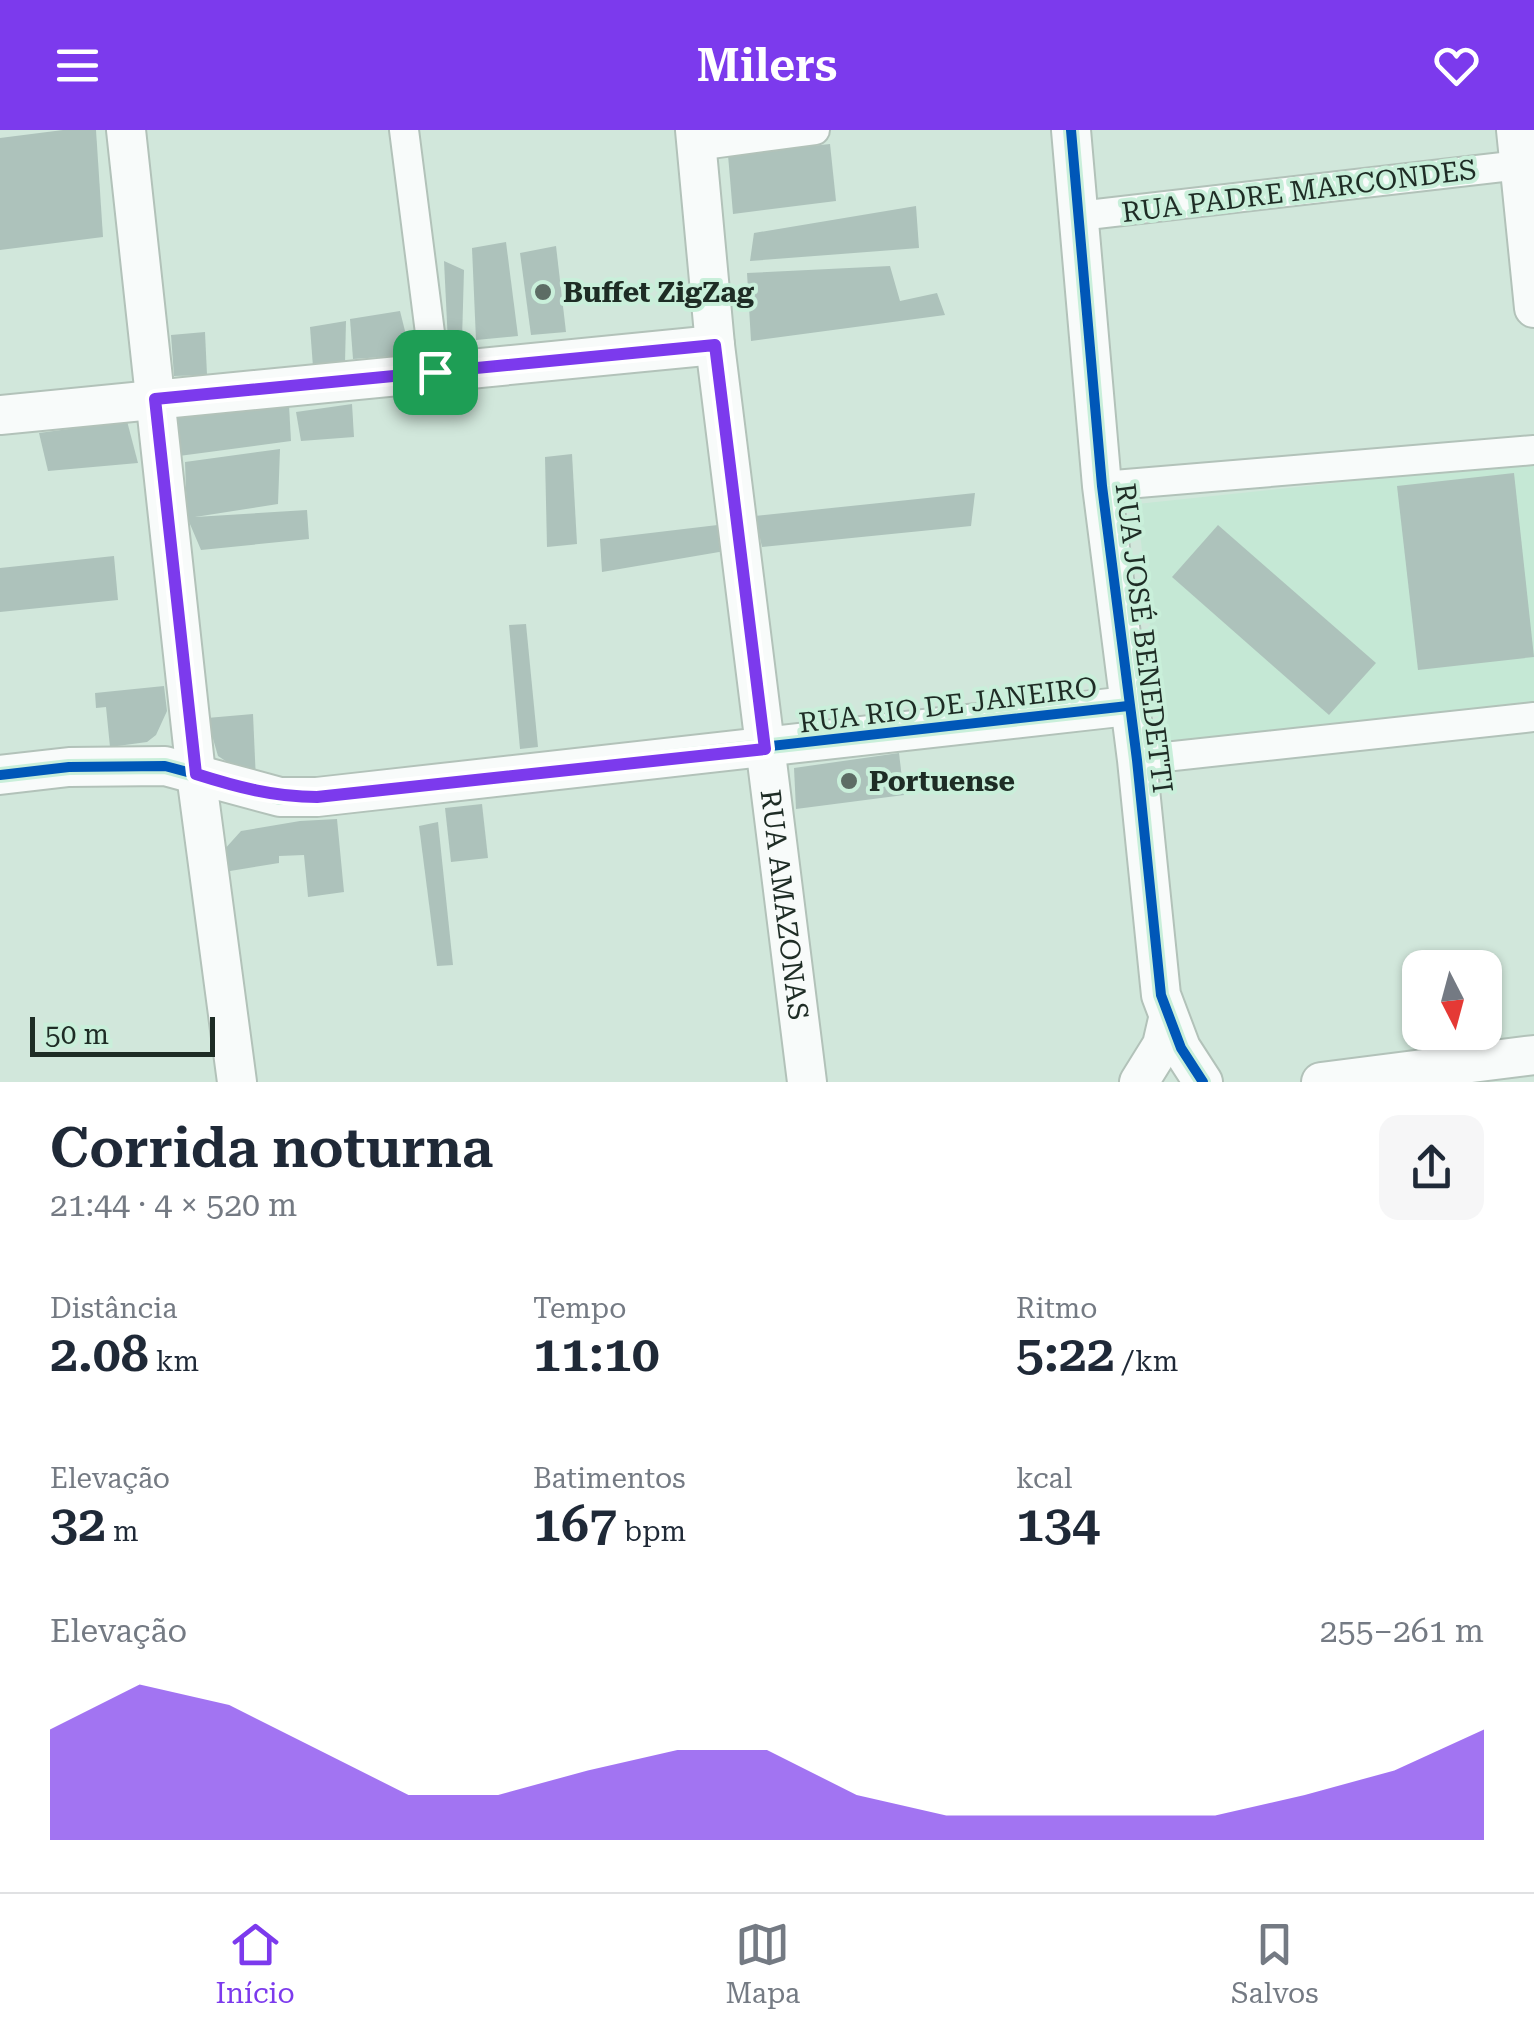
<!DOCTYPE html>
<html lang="pt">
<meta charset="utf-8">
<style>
:root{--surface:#fff;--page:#f6f6f7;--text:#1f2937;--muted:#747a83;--line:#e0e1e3;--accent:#7c3aed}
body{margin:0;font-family:"Roboto Serif",serif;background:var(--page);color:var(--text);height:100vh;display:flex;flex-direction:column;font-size:38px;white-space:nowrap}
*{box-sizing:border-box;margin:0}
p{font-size:32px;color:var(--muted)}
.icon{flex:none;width:55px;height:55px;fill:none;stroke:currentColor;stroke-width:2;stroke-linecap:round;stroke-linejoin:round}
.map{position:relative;height:952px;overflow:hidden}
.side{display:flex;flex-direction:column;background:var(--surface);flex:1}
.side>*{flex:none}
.needle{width:65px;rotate:174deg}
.tools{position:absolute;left:1402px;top:820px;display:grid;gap:20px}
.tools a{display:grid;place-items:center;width:100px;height:100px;border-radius:20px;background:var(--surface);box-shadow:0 2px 8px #0004;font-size:50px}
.scale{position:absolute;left:30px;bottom:25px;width:185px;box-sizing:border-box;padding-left:10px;border:5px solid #1e2c25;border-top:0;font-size:28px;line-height:35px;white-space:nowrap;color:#1e2c25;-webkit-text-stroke:8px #c9efda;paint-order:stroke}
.pin{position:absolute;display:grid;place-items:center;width:85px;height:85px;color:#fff;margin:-42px;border-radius:20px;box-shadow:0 5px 15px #0006}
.round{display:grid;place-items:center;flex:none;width:105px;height:105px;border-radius:20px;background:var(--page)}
.overview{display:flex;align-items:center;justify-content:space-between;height:170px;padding:0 50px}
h1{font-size:55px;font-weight:600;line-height:75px}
.figures{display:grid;grid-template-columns:repeat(3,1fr);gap:15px;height:170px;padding:10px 50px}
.figures div{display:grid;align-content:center}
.figures b{font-size:50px;font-weight:600}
.figures small{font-size:28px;font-weight:400}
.figures p{font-size:28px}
.chart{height:280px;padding:20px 50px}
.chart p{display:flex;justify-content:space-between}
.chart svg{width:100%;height:180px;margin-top:10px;fill:var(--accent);opacity:.7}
header{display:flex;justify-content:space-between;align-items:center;height:130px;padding:0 50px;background:var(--accent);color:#fff;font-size:45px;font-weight:600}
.tabs{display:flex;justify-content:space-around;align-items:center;height:140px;border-top:2px solid var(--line);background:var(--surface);font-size:28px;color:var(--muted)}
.tabs a{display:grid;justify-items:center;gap:5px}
.tabs .on{color:var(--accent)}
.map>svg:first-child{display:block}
.built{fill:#c5e8d5}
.building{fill:#adc2bb}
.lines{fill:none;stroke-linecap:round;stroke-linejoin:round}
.street-casing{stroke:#b2c2b9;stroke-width:32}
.secondary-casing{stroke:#b2c2b9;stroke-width:42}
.street{stroke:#f8fbfa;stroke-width:28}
.secondary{stroke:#f8fbfa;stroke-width:38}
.cycleway-casing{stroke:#c9efda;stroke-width:16}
.cycleway{stroke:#0057b8;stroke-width:10}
.route-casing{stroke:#fff;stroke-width:20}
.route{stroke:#7c3aed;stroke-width:12}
.poi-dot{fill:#5d6d65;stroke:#c9efda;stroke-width:4}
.labels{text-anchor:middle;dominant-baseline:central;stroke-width:8;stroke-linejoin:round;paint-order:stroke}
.street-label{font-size:28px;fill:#1e2c25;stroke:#c9efda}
.poi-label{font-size:28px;font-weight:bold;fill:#1e2c25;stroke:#c9efda;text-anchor:start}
</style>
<header><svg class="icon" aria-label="menu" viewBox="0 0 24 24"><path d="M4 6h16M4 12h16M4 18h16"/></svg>Milers<svg class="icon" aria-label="heart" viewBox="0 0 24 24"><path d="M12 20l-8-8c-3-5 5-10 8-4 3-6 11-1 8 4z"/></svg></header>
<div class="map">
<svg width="1534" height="952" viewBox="0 0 1534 952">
<rect width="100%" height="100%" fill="#d1e7db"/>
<polygon class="built" points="1534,332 1534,579 1163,618 1137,374"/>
<g class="building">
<polygon points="63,0 96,0 103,107 0,120 0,8"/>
<polygon points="830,14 836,71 733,84 728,25"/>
<polygon points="916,76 919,118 750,131 754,103"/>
<polygon points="506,112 518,206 476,210 472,118"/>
<polygon points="556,116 566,202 531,205 520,123"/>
<polygon points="444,131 464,140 462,210 448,213"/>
<polygon points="890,136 900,171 937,163 945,185 751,211 747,143"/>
<polygon points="400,181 411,225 353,229 350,189"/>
<polygon points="346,191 345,233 313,237 310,197"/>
<polygon points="205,202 207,245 174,246 171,205"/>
<polygon points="352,274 354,307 301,311 296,282"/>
<polygon points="289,275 291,311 179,326 177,284"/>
<polygon points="127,291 138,333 48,341 39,303"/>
<polygon points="280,319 278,374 195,387 307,380 309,409 201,420 187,387 185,332"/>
<polygon points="572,324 577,414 547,417 545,327"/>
<polygon points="1514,343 1534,527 1418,540 1397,356"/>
<polygon points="975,363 971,396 762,417 755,386"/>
<polygon points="726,394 725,421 602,442 600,409"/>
<polygon points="1218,395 1376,533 1329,585 1172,447"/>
<polygon points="114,426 118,470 0,482 0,438"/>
<polygon points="526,494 538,617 520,619 509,495"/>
<polygon points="164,556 167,581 156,605 147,612 110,617 106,577 96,578 95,563"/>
<polygon points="253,584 256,651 218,626 207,588"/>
<polygon points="899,623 904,665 796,679 794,638"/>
<polygon points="482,674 488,728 451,732 445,678"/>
<polygon points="337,689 344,762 308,767 304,725 279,726 279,733 224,742 223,721 241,701 300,691"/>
<polygon points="438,692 453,835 437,836 419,696"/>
</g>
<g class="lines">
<g class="street-casing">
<g id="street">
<polyline points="404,0 435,242"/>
<polyline points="696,16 815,0"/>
<polyline points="1079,86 1520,35"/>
<polyline points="1102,356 1534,320"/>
<polyline points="1137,630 1534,587"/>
</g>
</g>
<g class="secondary-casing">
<g id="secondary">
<polyline points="126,0 196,644 237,952"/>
<path id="s1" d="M695 0 715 215 807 952"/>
<polyline points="1071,0 1102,356 1137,630 1161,865 1181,918 1203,952"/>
<polyline points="1516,0 1534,178"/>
<polyline points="0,285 715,215"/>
<polyline points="0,645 69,637 165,636 280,667 317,667 1128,576"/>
<polyline points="1139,952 1162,915 1168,889"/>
<polyline points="1321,952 1534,925"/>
</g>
</g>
<use href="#street" class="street"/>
<use href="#secondary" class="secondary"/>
<g class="cycleway-casing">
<g id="cycleway">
<polyline points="1071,0 1102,356 1137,630 1161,865 1181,918 1203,952"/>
<polyline points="0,645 69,637 165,636 280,667 317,667 1128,576"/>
</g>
</g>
<use href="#cycleway" class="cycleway"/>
</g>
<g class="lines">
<g class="route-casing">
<path id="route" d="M715 215 765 619 317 667C274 667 237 657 196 644L155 269Z"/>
</g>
<use href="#route" class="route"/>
</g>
<g class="poi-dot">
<circle cx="543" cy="162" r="10"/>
<circle cx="849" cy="651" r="10"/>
</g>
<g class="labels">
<g class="street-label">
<text transform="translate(1299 61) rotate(-7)">RUA PADRE MARCONDES</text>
<text transform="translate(1144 508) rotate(83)">RUA JOSÉ BENEDETTI</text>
<text transform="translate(948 575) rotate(-7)">RUA RIO DE JANEIRO</text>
<text stroke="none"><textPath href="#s1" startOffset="780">RUA AMAZONAS</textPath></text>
</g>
<g class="poi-label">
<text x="563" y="162">Buffet ZigZag</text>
<text x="869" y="651">Portuense</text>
</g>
</g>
</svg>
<div class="tools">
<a><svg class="needle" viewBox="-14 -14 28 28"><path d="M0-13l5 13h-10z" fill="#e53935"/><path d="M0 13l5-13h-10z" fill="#747a83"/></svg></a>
</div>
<div class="scale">50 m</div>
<div class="pin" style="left:435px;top:242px;background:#1e9e55"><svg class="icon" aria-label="arrive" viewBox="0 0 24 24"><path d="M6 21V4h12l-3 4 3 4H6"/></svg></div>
</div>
<section class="side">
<div class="overview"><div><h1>Corrida noturna</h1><p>21:44 · 4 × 520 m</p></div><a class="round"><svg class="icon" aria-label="share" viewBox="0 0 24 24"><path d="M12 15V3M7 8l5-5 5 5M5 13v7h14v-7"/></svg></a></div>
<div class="figures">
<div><p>Distância</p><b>2.08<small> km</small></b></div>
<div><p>Tempo</p><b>11:10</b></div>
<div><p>Ritmo</p><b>5:22<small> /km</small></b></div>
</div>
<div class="figures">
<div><p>Elevação</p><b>32<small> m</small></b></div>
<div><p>Batimentos</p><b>167<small> bpm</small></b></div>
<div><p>kcal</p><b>134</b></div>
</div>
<div class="chart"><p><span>Elevação</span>255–261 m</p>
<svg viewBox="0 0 160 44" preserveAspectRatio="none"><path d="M0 44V17L10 6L20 11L30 22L40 33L50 33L60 27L70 22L80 22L90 33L100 38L110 38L120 38L130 38L140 33L150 27L160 17V44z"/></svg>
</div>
</section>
<nav class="tabs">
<a class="on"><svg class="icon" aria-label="home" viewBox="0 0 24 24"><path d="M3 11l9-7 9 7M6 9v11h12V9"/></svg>Início</a>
<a><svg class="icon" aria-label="map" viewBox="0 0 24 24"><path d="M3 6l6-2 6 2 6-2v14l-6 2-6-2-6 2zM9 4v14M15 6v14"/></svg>Mapa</a>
<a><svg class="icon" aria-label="saved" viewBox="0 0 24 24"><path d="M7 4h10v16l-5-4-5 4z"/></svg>Salvos</a>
</nav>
